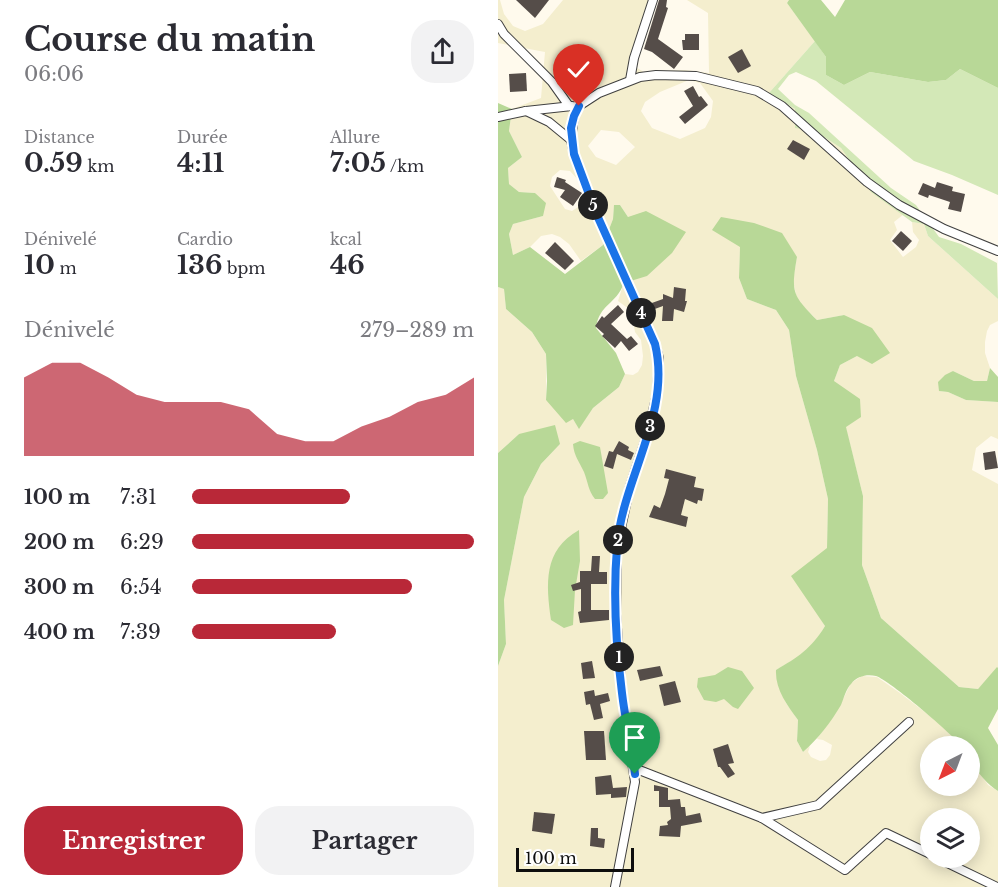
<!DOCTYPE html>
<html lang="fr">
<meta charset="utf-8">
<style>
:root{--surface:#fff;--page:#f2f2f3;--text:#2b2b33;--muted:#7c7c81;--accent:#b92838}
body{margin:0;font-family:"Libre Baskerville",serif;background:var(--page);color:var(--text);height:100vh;display:flex;flex-direction:column;font-size:22px;white-space:nowrap}
*{box-sizing:border-box;margin:0}
p{font-size:20px;color:var(--muted)}
.icon{flex:none;width:33px;height:33px;fill:none;stroke:currentColor;stroke-width:2;stroke-linecap:round;stroke-linejoin:round}
.map{position:relative;flex:1;overflow:hidden}
.drawer{display:flex;flex-direction:column;background:var(--surface);width:498px}
.drawer>*{flex:none}
.needle{width:39px;rotate:222deg}
.buttons{position:absolute;left:422px;top:736px;display:grid;gap:12px}
.buttons a{display:grid;place-items:center;width:60px;height:60px;border-radius:50%;background:var(--surface);box-shadow:0 3px 15px #0003;font-size:30px}
.scale{position:absolute;left:18px;bottom:15px;width:118px;box-sizing:border-box;padding-left:6px;border:3px solid #0d0d0d;border-top:0;font-size:16px;line-height:21px;white-space:nowrap;color:#0d0d0d;-webkit-text-stroke:4px #fff;paint-order:stroke}
.pin{position:absolute;display:grid;place-items:center;width:51px;height:51px;color:#fff;margin:-62px -26px;border-radius:50% 50% 50% 0;rotate:-45deg;box-shadow:0 0 6px #0007}
.pin .icon{rotate:45deg}
.km{position:absolute;width:30px;height:30px;margin:-15px;border-radius:50%;background:#222;color:#fff;font-size:16px;line-height:30px;text-align:center}
.round{display:grid;place-items:center;flex:none;width:63px;height:63px;border-radius:24px;background:var(--page)}
.headline{display:flex;align-items:center;justify-content:space-between;height:102px;padding:0 24px}
h1{font-size:33px;font-weight:700;line-height:45px}
.stats{display:grid;grid-template-columns:repeat(3,1fr);gap:9px;height:102px;padding:6px 24px}
.stats div{display:grid;align-content:center}
.stats b{font-size:26px;font-weight:700}
.stats small{font-size:16px;font-weight:400}
.stats p{font-size:16px}
.chart{height:168px;padding:12px 24px}
.chart p{display:flex;justify-content:space-between}
.chart svg{width:100%;height:108px;margin-top:6px;fill:var(--accent);opacity:.7}
.action{display:flex;gap:12px;margin-top:auto;padding:12px 24px}
.action a{flex:1;height:69px;border-radius:24px;background:var(--accent);color:#fff;font-size:24px;font-weight:700;line-height:69px;text-align:center}
.action a+a{background:var(--page);color:var(--text)}
ul{padding:0 24px;list-style:none;font-size:20px}
li{display:grid;grid-template-columns:96px 72px 1fr;align-items:center;height:45px}
li i{height:15px;border-radius:8px;background:var(--accent)}
main{display:flex;flex:1;min-height:0}
.map>svg:first-child{display:block}
.farmland{fill:#f4eece;fill-rule:evenodd}
.green{fill:#d3e8b7}
.forest{fill:#b8d897}
.building{fill:#554d49}
.lines{fill:none;stroke-linecap:round;stroke-linejoin:round}
.minor-casing{stroke:#404040;stroke-width:10}
.minor{stroke:#fff;stroke-width:8}
.route-casing{stroke:#fff;stroke-width:12}
.route{stroke:#1a73e8;stroke-width:8}
</style>
<main>
<section class="drawer">
<div class="headline"><div><h1>Course du matin</h1><p>06:06</p></div><a class="round"><svg class="icon" aria-label="share" viewBox="0 0 24 24"><path d="M12 15V3M7 8l5-5 5 5M5 13v7h14v-7"/></svg></a></div>
<div class="stats">
<div><p>Distance</p><b>0.59<small> km</small></b></div>
<div><p>Durée</p><b>4:11</b></div>
<div><p>Allure</p><b>7:05<small> /km</small></b></div>
</div>
<div class="stats">
<div><p>Dénivelé</p><b>10<small> m</small></b></div>
<div><p>Cardio</p><b>136<small> bpm</small></b></div>
<div><p>kcal</p><b>46</b></div>
</div>
<div class="chart"><p><span>Dénivelé</span>279–289 m</p>
<svg viewBox="0 0 160 44" preserveAspectRatio="none"><path d="M0 44V12L10 6L20 6L30 12L40 19L50 22L60 22L70 22L80 25L90 35L100 38L110 38L120 32L130 28L140 22L150 19L160 12V44z"/></svg>
</div>
<ul>
<li><b>100 m</b>7:31<i style="width:56%"></i></li>
<li><b>200 m</b>6:29<i style="width:100%"></i></li>
<li><b>300 m</b>6:54<i style="width:78%"></i></li>
<li><b>400 m</b>7:39<i style="width:51%"></i></li>
</ul>
<div class="action"><a>Enregistrer</a><a>Partager</a></div>
</section>
<div class="map">
<svg width="500" height="887" viewBox="0 0 500 887">
<rect width="100%" height="100%" fill="#fffaed"/>
<path class="farmland" d="M0 0H2L6 14 15 26 27 31 45 24 65 0H155L132 64 146 72 187 70 211 73 210 13 189 0H291L289 3 317 41 271 93 297 109 317 131 343 148 360 173 406 214 396 222 399 230 392 240 405 257 418 247 421 240 415 232 414 222 426 224 430 236 500 299V321L492 325 489 331 487 342V353L492 368 489 381H476L455 371 441 391 450 392 468 400 500 402V439L493 436 478 448 474 470 500 484V668L480 689 461 687 383 618 364 565 365 496 336 381 342 365 359 356 346 315 319 320 299 300 295 280 299 257 242 247 241 278 249 299 278 310 291 330 298 376 319 450 330 499 329 548 316 608 327 626 317 642 304 655 278 670 288 703 300 720 299 741 305 752 312 746 310 752 313 757 322 761 328 760 332 755 334 745 325 740 319 739 342 705 353 683 364 676 379 677 402 693 441 723 464 747H432V786H471V757L490 785 500 791V887H0V666L8 644 6 600 26 497 43 464 62 444 21 434 0 453V287L6 289 8 309 34 332 48 354V400L75 419 81 428 95 408 121 387 127 374 135 375 140 372 144 365 145 356 143 340 137 332 134 314 131 309 120 301 126 282 130 217 122 205 116 206 115 219 105 245 83 261 71 244 62 237 54 234 43 236 32 247 15 255 11 234 15 224 45 216 37 193 21 192 11 184 10 168 24 157 11 131 14 109 43 98 47 52 0 43ZM191 80 202 83 215 101 213 117 207 128 182 139 154 128 143 111 147 102 162 92ZM103 130 121 132 137 147 118 165 98 157 90 146ZM62 170 72 171 83 183 88 197 86 203 74 211 67 209 52 186 54 177ZM432 819H471V858H432Z"/>
<polygon class="green" points="317,41 328,57 328,75 346,85 372,72 430,82 448,80 462,69 500,88 500,195 454,175 416,161 318,81 298,72 291,75 280,89 297,105 311,113 393,188 418,205 441,237 463,244 499,263 500,299 430,236 426,224 414,222 373,192 343,148 317,131 297,128 297,109 271,93"/>
<g class="forest">
<polygon points="291,0 323,0 337,17 347,0 500,0 500,88 462,69 448,80 430,82 372,72 346,85 328,75 328,57 289,3"/>
<path d="M0 103 14 109 11 131 24 157 10 168 11 184 21 192 37 193 48 203 45 216 15 224 11 234 15 255 32 247 67 274 105 245 115 219 116 205H122L130 217 148 211 188 232 174 253 149 276 126 283C118 305 101 304 98 328L118 353 127 374 121 387 95 408 81 429 75 419 68 423 48 400 49 381 48 354 34 332 8 309 6 289 0 287Z"/>
<path d="M223 217 256 223 284 233 299 257C293 292 294 295 319 320L346 315 374 328 392 353 374 364 359 356 342 365 336 381 362 399 363 417 348 427 365 496 364 565 383 618 461 687 480 689 499 667 500 668V709L490 728 500 745V791C486 782 471 764 471 747H464C456 735 391 680 378 676 369 674 359 676 353 684 348 689 346 698 343 705 333 722 320 739 305 752L299 741 300 720C289 705 277 689 278 670 300 657 313 649 327 626L293 576 329 548 330 499 319 450 298 376 291 330 278 310 249 299 241 278 242 247 214 230Z"/>
<polygon points="492,368 500,377 500,402 468,400 450,392 441,391 440,382 447,375 455,371 476,381 489,381"/>
<polygon points="57,425 62,444 43,464 26,497 6,600 8,644 0,666 0,453 21,434"/>
<path d="M82 441 102 447 110 493 105 499H97C90 490 90 482 86 472 81 461 76 456 75 444Z"/>
<path d="M81 530 82 561 77 590 75 625 66 628 53 620C48 584 45 550 81 530Z"/>
<polygon points="230,667 244,671 256,688 240,709 235,707 226,699 218,702 206,700 199,687 200,678 217,675"/>
</g>
<g class="building">
<polygon points="18,0 51,0 37,18"/>
<polygon points="161,0 169,0 168,7 170,8 160,39 185,57 176,69 154,52 146,49"/>
<polygon points="187,34 201,34 201,50 185,50 184,40 187,40"/>
<polygon points="244,49 253,66 240,73 230,57"/>
<polygon points="28,73 29,91 12,92 11,74"/>
<polygon points="195,86 201,97 203,96 210,105 187,124 181,117 195,106 186,91"/>
<polygon points="295,140 312,149 306,160 289,149"/>
<polygon points="59,177 68,180 67,182 84,193 75,206 62,197 67,190 56,187"/>
<polygon points="439,182 455,187 454,191 467,194 463,212 450,209 452,202 431,195 430,198 420,194 425,183 437,188"/>
<polygon points="403,231 414,241 405,251 394,241"/>
<polygon points="57,242 76,261 67,270 47,253"/>
<polygon points="176,287 188,289 187,301 189,301 186,312 176,309 175,321 164,321 165,306 154,310 151,304 165,299 165,294 175,298"/>
<polygon points="120,305 126,312 113,324 129,339 133,336 140,344 131,351 123,341 117,348 104,336 106,334 97,326 104,316 106,318"/>
<polygon points="121,441 131,447 130,450 136,453 133,460 119,454 115,469 106,466 111,451 115,452"/>
<polygon points="497,451 500,468 487,470 485,453"/>
<polygon points="168,469 198,477 196,487 206,489 204,501 200,500 199,504 187,499 183,515 190,517 188,527 151,517 156,505 162,508 167,494 171,479 166,478"/>
<polygon points="94,556 102,556 101,572 109,572 109,584 93,584 93,610 111,610 111,620 82,623 80,612 83,611 83,589 75,591 73,585 82,582 82,571 93,571"/>
<polygon points="94,661 97,678 85,679 83,663"/>
<polygon points="162,666 165,676 142,681 139,670"/>
<polygon points="177,681 183,702 166,706 161,685"/>
<polygon points="96,690 97,696 110,693 112,701 102,704 105,718 96,720 92,704 88,705 86,692"/>
<polygon points="86,731 106,731 108,760 88,760"/>
<polygon points="230,744 236,763 230,764 237,774 230,778 222,767 220,767 215,749"/>
<polygon points="113,775 115,788 129,787 128,797 113,798 113,794 98,795 97,777"/>
<polygon points="156,785 170,788 170,800 182,799 183,807 187,807 188,816 202,813 204,822 183,826 182,837 161,836 162,826 170,825 169,822 173,819 172,807 161,807 161,791 156,791"/>
<polygon points="36,812 57,814 54,834 34,831"/>
<polygon points="93,828 100,828 100,838 107,839 106,848 92,846"/>
</g>
<g class="lines">
<g class="minor-casing">
<g id="minor">
<polyline points="0,24 6,34 54,82 71,106"/>
<polyline points="132,80 136,58 155,0"/>
<polyline points="28,111 51,122 73,140"/>
<polyline points="0,117 28,111 74,106"/>
<polyline points="136,768 264,818 347,870 388,833 432,854"/>
<polyline points="264,818 320,805 411,722"/>
<polyline points="439,858 499,887"/>
<polyline points="117,887 137,782 124,694 118,614 119,547 132,486 150,432 159,394 161,358 157,344 98,213 76,154 73,140 76,116 81,106 101,93 142,77 158,75 198,76 259,91 284,106 369,182 401,205 446,229 500,251"/>
</g>
</g>
<use href="#minor" class="minor"/>
</g>
<g class="lines">
<g class="route-casing">
<path id="route" d="M81 106 76 116 73 128 76 154 98 213 157 344C174 414 124 479 119 547 115 595 118 646 124 693 127 720 134 747 137 774"/>
</g>
<use href="#route" class="route"/>
</g>
</svg>
<div class="buttons">
<a><svg class="needle" viewBox="-14 -14 28 28"><path d="M0-13l5 13h-10z" fill="#e53935"/><path d="M0 13l5-13h-10z" fill="#7c7c81"/></svg></a>
<a><svg class="icon" aria-label="layers" viewBox="0 0 24 24"><path d="M12 4l9 5-9 5-9-5zM3 14l9 5 9-5"/></svg></a>
</div>
<div class="scale">100 m</div>
<div class="pin" style="left:137px;top:774px;background:#1e9e55"><svg class="icon" aria-label="arrive" viewBox="0 0 24 24"><path d="M6 21V4h12l-3 4 3 4H6"/></svg></div>
<div class="pin" style="left:81px;top:106px;background:#d93025"><svg class="icon" aria-label="check" viewBox="0 0 24 24"><path d="M5 12l5 5 9-10"/></svg></div>
<b class="km" style="left:121px;top:657px">1</b>
<b class="km" style="left:120px;top:540px">2</b>
<b class="km" style="left:152px;top:426px">3</b>
<b class="km" style="left:143px;top:313px">4</b>
<b class="km" style="left:95px;top:205px">5</b>
</div>
</main>
